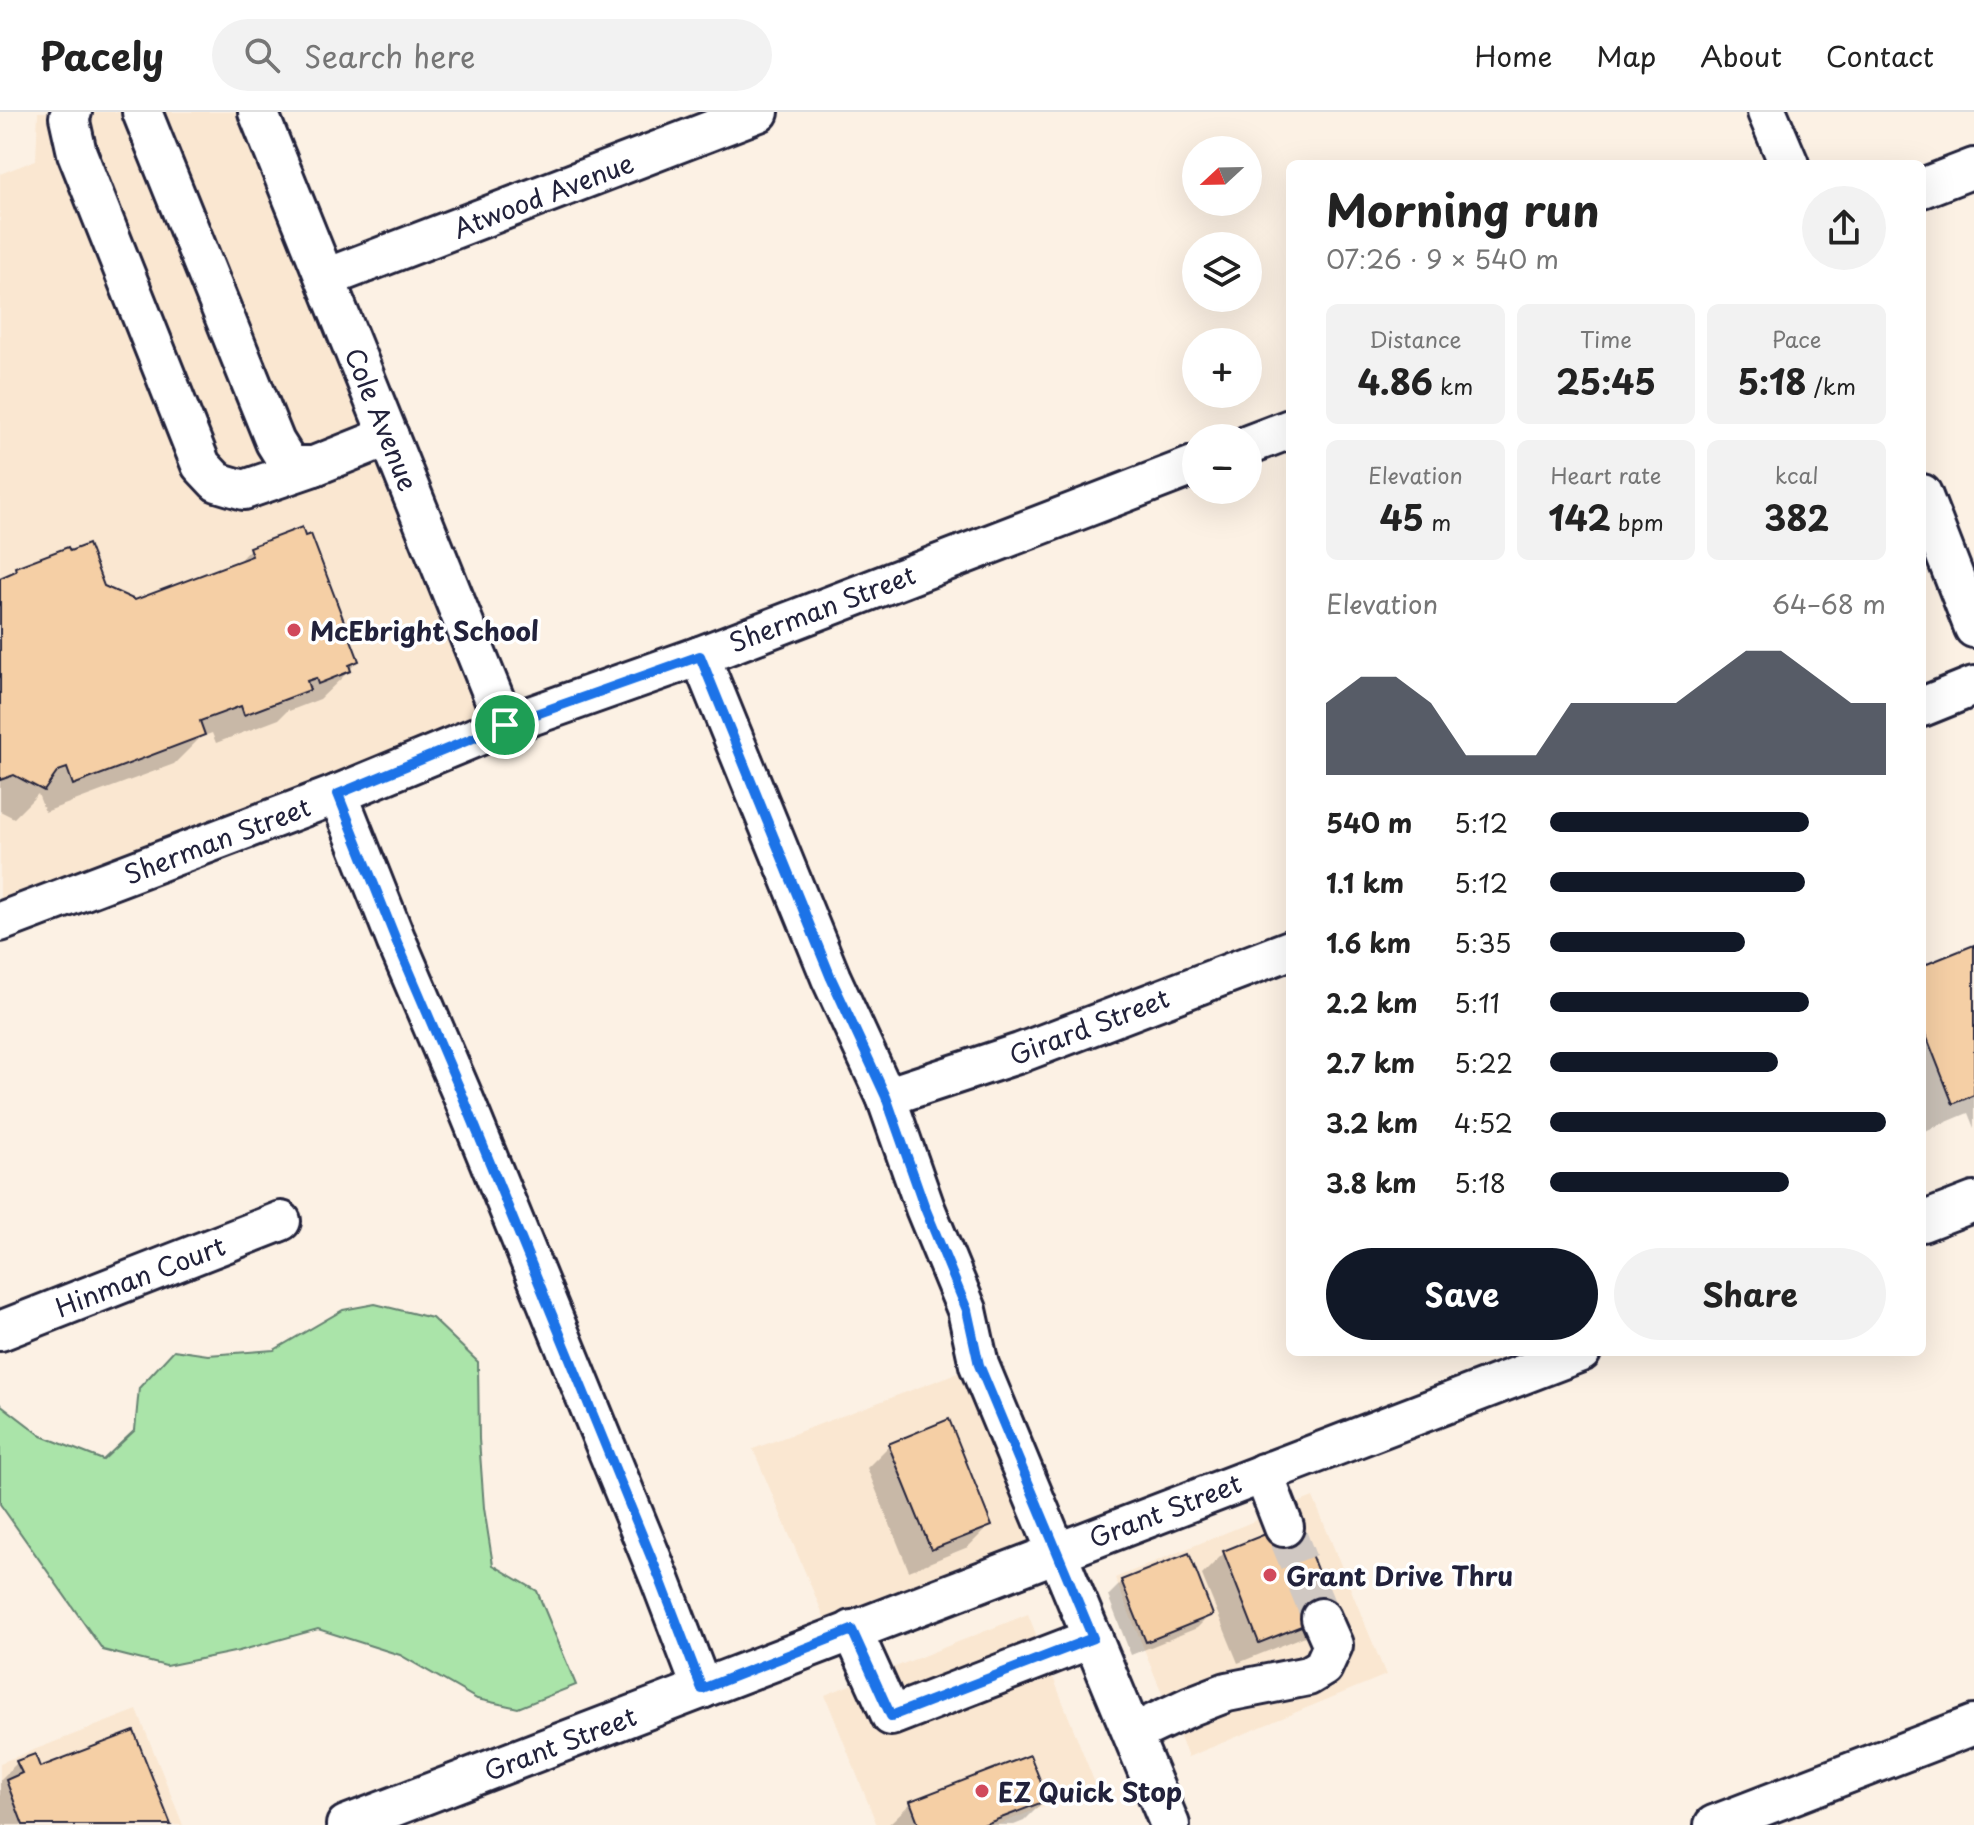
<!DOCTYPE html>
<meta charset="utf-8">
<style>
:root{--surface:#fff;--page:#f2f2f2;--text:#222;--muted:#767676;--line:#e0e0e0;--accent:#111827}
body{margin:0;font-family:"Playpen Sans",sans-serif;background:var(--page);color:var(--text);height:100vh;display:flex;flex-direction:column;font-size:30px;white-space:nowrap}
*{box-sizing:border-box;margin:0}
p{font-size:26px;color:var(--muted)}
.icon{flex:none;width:44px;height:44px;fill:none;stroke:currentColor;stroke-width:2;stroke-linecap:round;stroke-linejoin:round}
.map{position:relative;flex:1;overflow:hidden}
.drawer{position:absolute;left:1286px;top:48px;width:640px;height:1196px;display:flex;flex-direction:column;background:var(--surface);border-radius:12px;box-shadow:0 8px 32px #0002}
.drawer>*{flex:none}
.needle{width:52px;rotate:248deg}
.buttons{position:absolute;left:1182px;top:24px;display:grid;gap:16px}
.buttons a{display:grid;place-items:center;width:80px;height:80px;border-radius:50%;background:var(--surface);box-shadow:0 8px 32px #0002;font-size:40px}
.pin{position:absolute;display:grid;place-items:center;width:68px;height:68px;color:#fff;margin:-34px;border:4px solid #fff;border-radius:50%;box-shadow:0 2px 8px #0007}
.round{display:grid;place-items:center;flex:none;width:84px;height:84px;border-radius:42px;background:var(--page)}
.overview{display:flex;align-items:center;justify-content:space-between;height:136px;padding:0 40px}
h1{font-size:44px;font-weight:700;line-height:60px}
.figures{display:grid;grid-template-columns:repeat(3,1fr);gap:12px;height:136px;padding:8px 40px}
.figures div{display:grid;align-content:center;border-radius:12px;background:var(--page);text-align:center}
.figures b{font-size:34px;font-weight:700}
.figures small{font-size:22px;font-weight:400}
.figures p{font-size:22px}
.chart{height:224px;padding:16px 40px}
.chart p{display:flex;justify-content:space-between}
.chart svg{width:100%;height:144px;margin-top:8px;fill:var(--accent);opacity:.7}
.cta{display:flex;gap:16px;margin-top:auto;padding:16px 40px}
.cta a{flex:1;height:92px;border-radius:48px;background:var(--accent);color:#fff;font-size:32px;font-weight:700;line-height:92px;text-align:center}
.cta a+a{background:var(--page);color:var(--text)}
ul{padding:0 40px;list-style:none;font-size:26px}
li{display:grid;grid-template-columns:128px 96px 1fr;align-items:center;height:60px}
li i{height:20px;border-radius:10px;background:var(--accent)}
header{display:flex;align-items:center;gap:48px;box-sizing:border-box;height:112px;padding:0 40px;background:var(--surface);border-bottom:2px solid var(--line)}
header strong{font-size:38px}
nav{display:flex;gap:44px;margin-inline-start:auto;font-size:28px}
.search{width:560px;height:72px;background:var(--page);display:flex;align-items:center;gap:20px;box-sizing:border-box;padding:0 28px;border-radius:44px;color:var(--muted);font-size:30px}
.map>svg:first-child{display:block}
.built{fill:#fae7d1}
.green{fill:#aae4a9;stroke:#668372;stroke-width:2}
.shadow{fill:#0003}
.building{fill:#f5cfa5;stroke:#22223b;stroke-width:2}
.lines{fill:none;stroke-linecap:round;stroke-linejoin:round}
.minor-tunnel{stroke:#d0c8c2;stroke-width:38;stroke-dasharray:38 19;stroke-linecap:butt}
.minor-casing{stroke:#22223b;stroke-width:44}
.minor{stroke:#fff;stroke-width:38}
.route-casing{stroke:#fff;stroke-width:16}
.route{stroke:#1a73e8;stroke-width:10}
.poi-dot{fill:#d1495b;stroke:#fff;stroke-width:3}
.labels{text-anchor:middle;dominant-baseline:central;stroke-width:7;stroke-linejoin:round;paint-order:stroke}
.street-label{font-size:26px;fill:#22223b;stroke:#fff}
.poi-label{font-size:26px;font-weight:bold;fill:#22223b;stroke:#fff;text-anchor:start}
</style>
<header>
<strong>Pacely</strong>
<div class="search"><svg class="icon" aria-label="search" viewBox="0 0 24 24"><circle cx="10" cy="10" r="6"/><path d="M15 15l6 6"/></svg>Search here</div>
<nav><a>Home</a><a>Map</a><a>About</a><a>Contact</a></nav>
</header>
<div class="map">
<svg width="1974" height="1713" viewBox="0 0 1974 1713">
<rect width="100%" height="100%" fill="#fcf1e4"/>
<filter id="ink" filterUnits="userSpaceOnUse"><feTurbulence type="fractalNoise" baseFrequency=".0125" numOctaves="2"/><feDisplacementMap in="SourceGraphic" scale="16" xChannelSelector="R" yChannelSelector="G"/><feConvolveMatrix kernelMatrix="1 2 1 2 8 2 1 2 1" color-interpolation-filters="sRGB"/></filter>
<g filter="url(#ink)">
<g class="built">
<polygon points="38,0 258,0 505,613 0,810 0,62 36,48"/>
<polygon points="979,1253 1057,1439 833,1526 753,1337"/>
<polygon points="1313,1385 1386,1563 1188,1645 1115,1466"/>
<polygon points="1028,1502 1096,1674 997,1713 877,1713 825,1583"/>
<polygon points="137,1598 183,1713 0,1713 0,1651"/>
</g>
<polygon class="green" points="375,1192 432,1206 478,1250 479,1327 484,1396 493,1453 537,1479 576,1573 518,1596 477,1587 400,1543 318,1517 239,1539 166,1554 103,1538 0,1392 0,1292 42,1324 103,1348 135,1318 139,1276 174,1238 208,1243 274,1238 343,1198"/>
<g class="shadow">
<polygon points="250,437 357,549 349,559 320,587 289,599 289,597 279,607 216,631 212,621 201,625 174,652 45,700 38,682 14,706 0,699 0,468 8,465 16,457 102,476 135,490 235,453"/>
<polygon points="1974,835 1974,1016 1968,1001 1925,1019 1922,1013 1922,856"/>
<polygon points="889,1334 990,1413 968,1435 909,1459 867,1356"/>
<polygon points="1297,1412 1310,1522 1238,1551 1202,1463 1224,1441"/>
<polygon points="1122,1470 1211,1502 1197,1516 1131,1543 1108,1484"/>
<polygon points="18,1650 39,1658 169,1713 0,1713 0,1668"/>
<polygon points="1045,1688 1024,1709 1014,1713 889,1712 911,1691"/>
</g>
<g class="building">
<polygon points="302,415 305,424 311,422 359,549 349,553 351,559 318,572 316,566 307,569 310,578 244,603 241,594 200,609 205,623 73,673 67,656 58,659 44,679 14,663 0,668 0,466 16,459 15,455 68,435 70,439 88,432 104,474 135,488 252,444 249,435"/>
<polygon points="1974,833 1974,983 1953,992 1922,913 1922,854"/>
<polygon points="949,1307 992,1414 931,1438 888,1332"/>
<polygon points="1298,1409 1334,1501 1259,1531 1223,1439"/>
<polygon points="1189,1441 1213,1503 1146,1530 1121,1468"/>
<polygon points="134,1619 171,1713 23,1713 6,1668 22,1661 16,1649 35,1642 40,1655"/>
<polygon points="1030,1643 1048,1688 983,1713 919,1713 910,1689"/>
</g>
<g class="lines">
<polyline class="minor-tunnel" points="1284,1415 1321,1506"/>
<g class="minor-casing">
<g id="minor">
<polyline points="72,0 69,5 77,41 201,353 217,370 244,378 314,354"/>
<polyline points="142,0 275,330 290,354 314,354 389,324"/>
<polyline points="258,0 505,613"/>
<polyline points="1767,0 1789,52"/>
<polyline points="1922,76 1974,56"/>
<polyline points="326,166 759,0"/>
<polyline points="1248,333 1290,317"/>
<polyline points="1922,382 1974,516"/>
<polyline points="700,544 831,866 886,985 925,1096 967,1198 979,1253 1170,1713"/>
<polyline points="1922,595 1974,574"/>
<polyline points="338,682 396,828 461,980 660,1467 702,1577"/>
<polyline points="0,810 338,682 505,613 700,544 1196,353"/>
<polyline points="886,985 1020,941 1290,838"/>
<polyline points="1922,1110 1974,1090"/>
<polyline points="0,1219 281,1109"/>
<polyline points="1263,1361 1284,1415"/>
<polyline points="852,1518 891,1604 1093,1526"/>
<polyline points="1134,1621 1191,1594 1227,1580 1308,1564 1323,1555 1333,1533 1321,1506"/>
<polyline points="346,1713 1581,1240"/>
<polyline points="1714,1713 1974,1613"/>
</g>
</g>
<use href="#minor" class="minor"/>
</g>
</g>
<g class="lines" filter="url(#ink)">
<g class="route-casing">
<polygon id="route" points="700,544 831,866 886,985 925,1096 967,1198 979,1253 1093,1526 891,1604 852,1518 702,1577 660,1467 461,980 396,828 338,682 505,613"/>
</g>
<use href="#route" class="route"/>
</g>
<g class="poi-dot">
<circle cx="294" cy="518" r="8"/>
<circle cx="1270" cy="1463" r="8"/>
<circle cx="982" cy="1679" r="8"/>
</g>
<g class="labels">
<g class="street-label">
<text transform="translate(543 83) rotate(-21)">Atwood Avenue</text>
<text transform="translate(382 307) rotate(68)">Cole Avenue</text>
<text transform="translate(822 496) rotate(-21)">Sherman Street</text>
<text transform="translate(217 728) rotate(-21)">Sherman Street</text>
<text transform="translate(1089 914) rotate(-21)">Girard Street</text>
<text transform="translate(140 1164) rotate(-21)">Hinman Court</text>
<text transform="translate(1165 1398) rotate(-21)">Grant Street</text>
<text transform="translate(560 1631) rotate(-21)">Grant Street</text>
</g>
<g class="poi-label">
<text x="310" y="518">McEbright School</text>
<text x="1286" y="1463">Grant Drive Thru</text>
<text x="998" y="1679">EZ Quick Stop</text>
</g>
</g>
</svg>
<div class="buttons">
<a><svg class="needle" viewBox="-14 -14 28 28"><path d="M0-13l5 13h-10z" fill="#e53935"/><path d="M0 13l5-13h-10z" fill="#767676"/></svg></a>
<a><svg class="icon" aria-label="layers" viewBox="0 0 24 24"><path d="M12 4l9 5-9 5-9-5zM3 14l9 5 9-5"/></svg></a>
<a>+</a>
<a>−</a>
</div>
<div class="pin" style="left:505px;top:613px;background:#1e9e55"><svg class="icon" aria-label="arrive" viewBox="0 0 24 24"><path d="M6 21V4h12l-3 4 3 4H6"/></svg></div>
<section class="drawer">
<div class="overview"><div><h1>Morning run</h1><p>07:26 · 9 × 540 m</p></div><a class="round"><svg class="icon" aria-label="share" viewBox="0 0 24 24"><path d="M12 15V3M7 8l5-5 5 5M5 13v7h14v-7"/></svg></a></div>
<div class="figures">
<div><p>Distance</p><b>4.86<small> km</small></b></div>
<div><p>Time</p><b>25:45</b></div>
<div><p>Pace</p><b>5:18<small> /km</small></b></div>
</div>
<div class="figures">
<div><p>Elevation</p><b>45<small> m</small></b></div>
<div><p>Heart rate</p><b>142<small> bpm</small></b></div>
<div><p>kcal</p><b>382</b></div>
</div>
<div class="chart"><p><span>Elevation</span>64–68 m</p>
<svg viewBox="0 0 160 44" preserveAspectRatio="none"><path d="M0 44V22L10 14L20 14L30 22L40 38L50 38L60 38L70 22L80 22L90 22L100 22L110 14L120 6L130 6L140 14L150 22L160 22V44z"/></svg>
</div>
<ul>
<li><b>540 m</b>5:12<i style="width:77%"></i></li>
<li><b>1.1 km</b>5:12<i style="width:76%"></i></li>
<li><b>1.6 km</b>5:35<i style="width:58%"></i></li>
<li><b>2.2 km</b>5:11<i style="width:77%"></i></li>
<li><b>2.7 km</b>5:22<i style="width:68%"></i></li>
<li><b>3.2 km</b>4:52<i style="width:100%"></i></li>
<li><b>3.8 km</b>5:18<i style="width:71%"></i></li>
</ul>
<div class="cta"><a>Save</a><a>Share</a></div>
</section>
</div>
